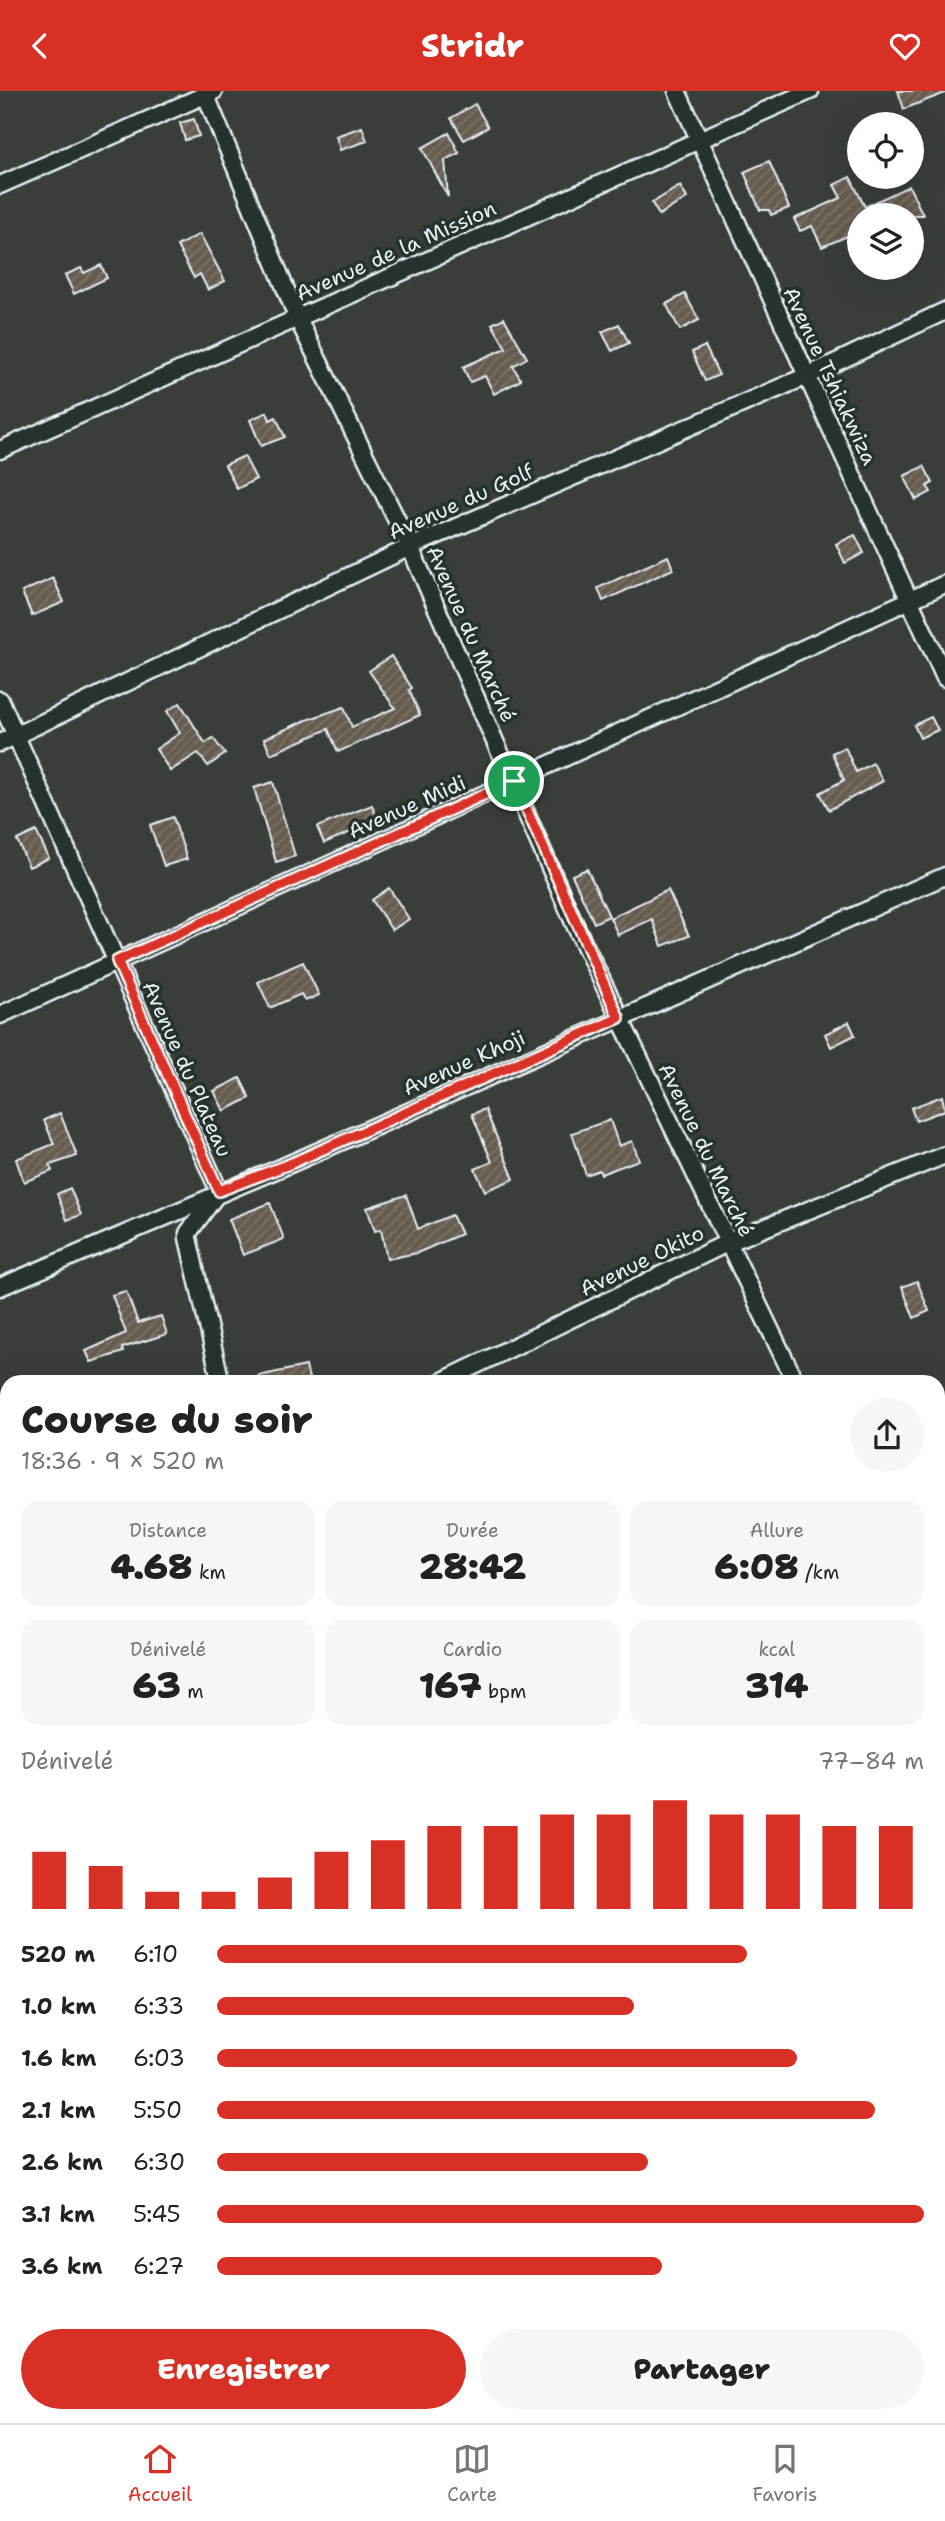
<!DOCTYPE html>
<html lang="fr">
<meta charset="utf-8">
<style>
:root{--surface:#fff;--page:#f6f6f6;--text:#222;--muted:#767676;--line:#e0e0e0;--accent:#d93025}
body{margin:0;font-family:"Shantell Sans",sans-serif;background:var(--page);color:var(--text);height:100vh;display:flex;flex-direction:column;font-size:26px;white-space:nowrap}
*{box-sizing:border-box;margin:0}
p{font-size:23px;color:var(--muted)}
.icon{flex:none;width:38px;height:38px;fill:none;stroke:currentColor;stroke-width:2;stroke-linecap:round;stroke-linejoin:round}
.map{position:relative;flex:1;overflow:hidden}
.side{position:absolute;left:0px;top:1284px;width:945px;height:1048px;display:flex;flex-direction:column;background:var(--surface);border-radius:21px 21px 0 0;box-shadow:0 7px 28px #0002}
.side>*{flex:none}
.controls{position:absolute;left:847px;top:21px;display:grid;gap:14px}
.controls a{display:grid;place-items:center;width:77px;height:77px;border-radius:50%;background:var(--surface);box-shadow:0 7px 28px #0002;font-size:35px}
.pin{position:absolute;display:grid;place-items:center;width:60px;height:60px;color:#fff;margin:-30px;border:4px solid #fff;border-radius:50%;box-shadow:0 2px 7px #0007}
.round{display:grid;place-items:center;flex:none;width:74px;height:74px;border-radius:37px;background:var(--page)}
.summary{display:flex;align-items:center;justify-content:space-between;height:119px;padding:0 21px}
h1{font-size:38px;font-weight:800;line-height:52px}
.stats{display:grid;grid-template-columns:repeat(3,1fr);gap:10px;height:119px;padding:7px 21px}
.stats div{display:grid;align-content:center;border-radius:18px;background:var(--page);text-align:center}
.stats b{font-size:35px;font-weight:800}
.stats small{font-size:19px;font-weight:400}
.stats p{font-size:19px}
.chart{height:196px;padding:14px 21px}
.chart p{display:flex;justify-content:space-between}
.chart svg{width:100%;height:126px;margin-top:7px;stroke:var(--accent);stroke-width:6}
.primary-button{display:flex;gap:14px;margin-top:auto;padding:14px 21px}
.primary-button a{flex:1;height:80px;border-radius:42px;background:var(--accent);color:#fff;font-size:28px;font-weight:800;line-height:80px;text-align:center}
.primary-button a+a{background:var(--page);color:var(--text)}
ul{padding:0 21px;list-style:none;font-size:23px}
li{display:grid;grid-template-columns:112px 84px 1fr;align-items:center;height:52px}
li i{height:18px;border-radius:9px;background:var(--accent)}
header{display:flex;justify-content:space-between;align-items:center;height:91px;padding:0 21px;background:var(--accent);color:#fff;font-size:32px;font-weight:800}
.tab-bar{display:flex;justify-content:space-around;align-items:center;height:98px;border-top:2px solid var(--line);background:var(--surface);font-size:19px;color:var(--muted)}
.tab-bar a{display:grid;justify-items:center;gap:4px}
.tab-bar .selected{color:var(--accent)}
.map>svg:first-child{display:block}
.building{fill:url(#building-hatch);stroke:#e8f1f8;stroke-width:2}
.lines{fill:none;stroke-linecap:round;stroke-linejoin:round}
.pedestrian-casing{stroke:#e8f1f8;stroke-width:16}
.minor-casing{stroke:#e8f1f8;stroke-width:21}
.pedestrian{stroke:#26332d;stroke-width:10}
.minor{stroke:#26332d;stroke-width:16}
.route-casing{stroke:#fff;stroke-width:14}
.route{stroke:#d93025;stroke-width:9}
.labels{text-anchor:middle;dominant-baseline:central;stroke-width:7;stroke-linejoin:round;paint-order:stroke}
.street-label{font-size:21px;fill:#e8f1f8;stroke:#26332d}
</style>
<header><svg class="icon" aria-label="back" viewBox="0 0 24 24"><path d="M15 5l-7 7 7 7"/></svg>Stridr<svg class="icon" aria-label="heart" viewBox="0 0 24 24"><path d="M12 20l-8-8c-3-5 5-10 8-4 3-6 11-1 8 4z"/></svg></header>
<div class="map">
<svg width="945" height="2332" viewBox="0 0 945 2332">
<defs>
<pattern id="building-hatch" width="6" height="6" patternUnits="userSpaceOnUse" patternTransform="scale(1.75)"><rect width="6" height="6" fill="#665c50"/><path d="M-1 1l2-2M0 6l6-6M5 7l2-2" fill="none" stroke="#7c746a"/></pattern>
</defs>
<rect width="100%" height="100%" fill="#393f38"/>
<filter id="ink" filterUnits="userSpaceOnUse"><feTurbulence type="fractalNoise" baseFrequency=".0143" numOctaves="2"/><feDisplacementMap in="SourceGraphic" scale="14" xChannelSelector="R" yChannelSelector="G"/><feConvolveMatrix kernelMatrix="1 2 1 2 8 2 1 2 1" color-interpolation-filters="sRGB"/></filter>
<g filter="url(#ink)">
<g class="building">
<polygon points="898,0 945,0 945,2 904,18"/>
<polygon points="475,13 488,36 464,49 451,27"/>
<polygon points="194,28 199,45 185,49 180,32"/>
<polygon points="362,36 367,50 340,59 336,45"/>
<polygon points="449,42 459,62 445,69 448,106 422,57"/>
<polygon points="769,70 789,117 771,124 769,119 760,119 744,81"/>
<polygon points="850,86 865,116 909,95 923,124 859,124 859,140 822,156 812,135 800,140 794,128 841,107 834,94"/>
<polygon points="680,95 687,107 659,124 652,112"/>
<polygon points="200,143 225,190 208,199 200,183 194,187 177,155"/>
<polygon points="101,174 107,187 74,203 65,184 81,177 84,182"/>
<polygon points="685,203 699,229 680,239 666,213"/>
<polygon points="504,227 527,267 513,275 521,289 494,303 485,285 470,291 463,276 506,257 492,233"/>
<polygon points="619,233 629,252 612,260 602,241"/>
<polygon points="705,255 719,284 705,290 692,261"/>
<polygon points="267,321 270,329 276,326 285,346 261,355 250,329"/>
<polygon points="244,365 256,388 237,398 225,374"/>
<polygon points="924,375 933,392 927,395 931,401 916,409 904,385"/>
<polygon points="855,444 864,462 845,472 836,453"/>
<polygon points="668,465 673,478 603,510 598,497"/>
<polygon points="53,487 64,511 32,525 22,501"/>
<polygon points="391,565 412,597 409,599 420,624 338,661 328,638 271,663 264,648 304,630 344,616 352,636 395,617 369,580"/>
<polygon points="180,612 205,652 213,647 225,663 208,675 198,662 170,680 156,658 180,642 167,620"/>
<polygon points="931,626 938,639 920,647 914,634"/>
<polygon points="845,656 856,681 873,672 883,690 829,719 820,702 844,689 832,662"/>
<polygon points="273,691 295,765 276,771 254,697"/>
<polygon points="372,714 378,730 324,752 317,736"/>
<polygon points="173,726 187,768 164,775 150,734"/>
<polygon points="36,740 49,767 29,776 17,749"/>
<polygon points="587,778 609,825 594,832 572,784"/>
<polygon points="389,797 409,828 392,839 372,809"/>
<polygon points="668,799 689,845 662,855 652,828 618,844 610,827"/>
<polygon points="303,871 319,904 305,910 301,903 270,917 258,891"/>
<polygon points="849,931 855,944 831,956 825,943"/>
<polygon points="240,987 250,1007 224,1020 214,1000"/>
<polygon points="942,1005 945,1019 916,1030 911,1017"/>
<polygon points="485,1018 514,1088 485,1100 475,1078 492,1071 472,1023"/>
<polygon points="60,1022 77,1065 50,1074 52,1080 24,1091 16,1068 54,1053 44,1029"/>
<polygon points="610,1029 619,1055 632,1050 639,1069 601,1083 599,1079 586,1084 572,1042"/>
<polygon points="70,1097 81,1124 67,1129 57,1103"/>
<polygon points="406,1104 418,1138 452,1124 461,1143 417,1162 387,1168 381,1138 375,1140 367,1117"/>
<polygon points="270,1112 284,1148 243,1164 229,1128"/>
<polygon points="917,1190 929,1220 914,1227 902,1196"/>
<polygon points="126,1200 138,1232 161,1225 167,1243 122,1257 123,1261 91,1271 86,1260 126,1242 112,1204"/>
<polygon points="306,1275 310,1292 259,1292 258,1285"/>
</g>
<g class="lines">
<g class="pedestrian-casing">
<polyline id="pedestrian" points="0,1523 7,1521"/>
</g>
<g class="minor-casing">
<g id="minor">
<polyline points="204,0 298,228 410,456 576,836 796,1292"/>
<polyline points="677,0 945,587"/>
<polyline points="0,94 214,0"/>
<polyline points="0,359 810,0"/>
<polyline points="0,609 219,1100 188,1142 188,1147 221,1292"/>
<polyline points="0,652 410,456 807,285 945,220"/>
<polyline points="0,924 945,493"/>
<polyline points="0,1196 292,1072 945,785"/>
<polyline points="439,1292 727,1152 945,1064"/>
<polyline points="938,1341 945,1338"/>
<polyline points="0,1392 7,1390"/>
<polyline points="938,1613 945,1629"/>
<polyline points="0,1693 7,1691"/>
<polyline points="938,1904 945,1901"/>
<polyline points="0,1959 7,1957"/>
<polyline points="938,2172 945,2169"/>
<polyline points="0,2232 7,2230"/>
<polyline points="591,2329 598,2326"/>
<polyline points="479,2332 496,2326"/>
</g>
</g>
<use href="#pedestrian" class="pedestrian"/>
<use href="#minor" class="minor"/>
</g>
</g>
<g class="lines" filter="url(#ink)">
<g class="route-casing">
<polygon id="route" points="514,690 619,927 292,1072 219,1100 117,870"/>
</g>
<use href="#route" class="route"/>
</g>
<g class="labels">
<g class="street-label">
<text transform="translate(396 160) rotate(-24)">Avenue de la Mission</text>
<text transform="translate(830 285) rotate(65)">Avenue Tshiakwiza</text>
<text transform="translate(461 411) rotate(-24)">Avenue du Golf</text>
<text transform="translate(471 543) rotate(66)">Avenue du Marché</text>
<text transform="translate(407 716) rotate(-24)">Avenue Midi</text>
<text transform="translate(464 972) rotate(-24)">Avenue Khoji</text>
<text transform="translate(187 978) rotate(66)">Avenue du Plateau</text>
<text transform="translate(706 1059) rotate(64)">Avenue du Marché</text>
<text transform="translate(642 1170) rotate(-26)">Avenue Okito</text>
</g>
</g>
</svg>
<div class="controls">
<a><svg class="icon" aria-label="locate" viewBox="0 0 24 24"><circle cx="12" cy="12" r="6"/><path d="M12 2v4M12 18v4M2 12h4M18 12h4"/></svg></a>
<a><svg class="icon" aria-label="layers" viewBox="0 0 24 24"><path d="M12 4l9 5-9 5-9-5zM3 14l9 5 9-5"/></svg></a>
</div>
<div class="pin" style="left:514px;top:690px;background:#1e9e55"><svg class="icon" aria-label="arrive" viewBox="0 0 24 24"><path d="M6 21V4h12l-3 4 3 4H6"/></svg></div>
<section class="side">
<div class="summary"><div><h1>Course du soir</h1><p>18:36 · 9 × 520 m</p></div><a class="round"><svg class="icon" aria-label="share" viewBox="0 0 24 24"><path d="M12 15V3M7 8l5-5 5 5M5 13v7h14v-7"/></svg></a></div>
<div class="stats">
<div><p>Distance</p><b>4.68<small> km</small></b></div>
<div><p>Durée</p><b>28:42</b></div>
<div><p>Allure</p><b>6:08<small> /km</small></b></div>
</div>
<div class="stats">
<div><p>Dénivelé</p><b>63<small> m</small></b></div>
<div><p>Cardio</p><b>167<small> bpm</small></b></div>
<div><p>kcal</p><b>314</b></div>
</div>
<div class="chart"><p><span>Dénivelé</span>77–84 m</p>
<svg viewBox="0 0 160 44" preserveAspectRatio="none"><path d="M5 44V24M15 44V29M25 44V38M35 44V38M45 44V33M55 44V24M65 44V20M75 44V15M85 44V15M95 44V11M105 44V11M115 44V6M125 44V11M135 44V11M145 44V15M155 44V15"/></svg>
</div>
<ul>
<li><b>520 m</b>6:10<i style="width:75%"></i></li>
<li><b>1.0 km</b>6:33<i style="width:59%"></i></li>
<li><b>1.6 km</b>6:03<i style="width:82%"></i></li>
<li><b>2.1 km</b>5:50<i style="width:93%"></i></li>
<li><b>2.6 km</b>6:30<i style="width:61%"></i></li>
<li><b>3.1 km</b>5:45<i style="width:100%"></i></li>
<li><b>3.6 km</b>6:27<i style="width:63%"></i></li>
</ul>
<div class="primary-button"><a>Enregistrer</a><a>Partager</a></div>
</section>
</div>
<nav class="tab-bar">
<a class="selected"><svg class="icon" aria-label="home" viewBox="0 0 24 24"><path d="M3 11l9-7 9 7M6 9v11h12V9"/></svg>Accueil</a>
<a><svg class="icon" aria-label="map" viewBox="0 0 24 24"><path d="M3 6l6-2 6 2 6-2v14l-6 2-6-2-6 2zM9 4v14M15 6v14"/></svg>Carte</a>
<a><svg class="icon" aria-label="saved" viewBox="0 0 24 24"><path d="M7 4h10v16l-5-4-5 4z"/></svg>Favoris</a>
</nav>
